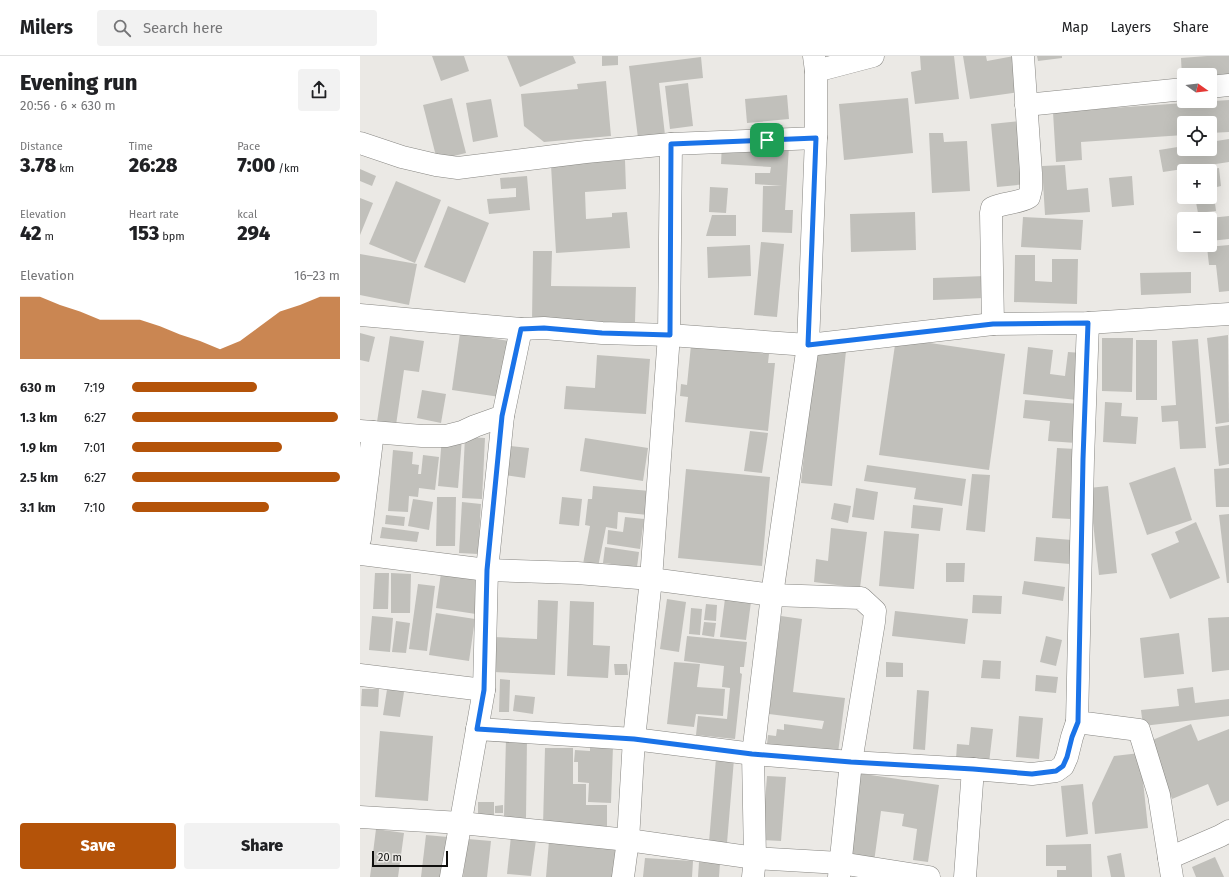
<!DOCTYPE html>
<meta charset="utf-8">
<style>
:root{--surface:#fff;--page:#f2f2f2;--text:#202124;--muted:#757577;--line:#e0e0e0;--accent:#b45309}
body{margin:0;font-family:"Fira Sans",sans-serif;background:var(--page);color:var(--text);height:100vh;display:flex;flex-direction:column;font-size:15px;white-space:nowrap}
*{box-sizing:border-box;margin:0}
p{font-size:13px;color:var(--muted)}
.icon{flex:none;width:22px;height:22px;fill:none;stroke:currentColor;stroke-width:2;stroke-linecap:round;stroke-linejoin:round}
.map{position:relative;flex:1;overflow:hidden}
.drawer{display:flex;flex-direction:column;background:var(--surface);width:360px}
.drawer>*{flex:none}
.needle{width:26px;rotate:104deg}
.fabs{position:absolute;left:817px;top:12px;display:grid;gap:8px}
.fabs a{display:grid;place-items:center;width:40px;height:40px;border-radius:4px;background:var(--surface);box-shadow:0 4px 16px #0002;font-size:20px}
.scale{position:absolute;left:12px;bottom:10px;width:76px;box-sizing:border-box;padding-left:4px;border:2px solid #0f0f0d;border-top:0;font-size:11px;line-height:14px;white-space:nowrap;color:#0f0f0d;-webkit-text-stroke:3px #ebe9e5;paint-order:stroke}
.pin{position:absolute;display:grid;place-items:center;width:34px;height:34px;color:#fff;margin:-17px;border-radius:8px;box-shadow:0 2px 6px #0006}
.round{display:grid;place-items:center;flex:none;width:42px;height:42px;border-radius:4px;background:var(--page)}
.summary{display:flex;align-items:center;justify-content:space-between;height:68px;padding:0 20px}
h1{font-size:22px;font-weight:800;line-height:30px}
.figures{display:grid;grid-template-columns:repeat(3,1fr);gap:6px;height:68px;padding:4px 20px}
.figures div{display:grid;align-content:center}
.figures b{font-size:20px;font-weight:800}
.figures small{font-size:11px;font-weight:400}
.figures p{font-size:11px}
.chart{height:112px;padding:8px 20px}
.chart p{display:flex;justify-content:space-between}
.chart svg{width:100%;height:72px;margin-top:4px;fill:var(--accent);opacity:.7}
.primary-button{display:flex;gap:8px;margin-top:auto;padding:8px 20px}
.primary-button a{flex:1;height:46px;border-radius:4px;background:var(--accent);color:#fff;font-size:16px;font-weight:800;line-height:46px;text-align:center}
.primary-button a+a{background:var(--page);color:var(--text)}
ul{padding:0 20px;list-style:none;font-size:13px}
li{display:grid;grid-template-columns:64px 48px 1fr;align-items:center;height:30px}
li i{height:10px;border-radius:5px;background:var(--accent)}
header{display:flex;align-items:center;gap:24px;box-sizing:border-box;height:56px;padding:0 20px;background:var(--surface);border-bottom:1px solid var(--line)}
header strong{font-size:19px}
nav{display:flex;gap:22px;margin-inline-start:auto;font-size:14px}
.search{width:280px;height:36px;background:var(--page);display:flex;align-items:center;gap:10px;box-sizing:border-box;padding:0 14px;border-radius:4px;color:var(--muted);font-size:15px}
main{display:flex;flex:1;min-height:0}
.map>svg:first-child{display:block}
.building{fill:#c1c0bb}
.lines{fill:none;stroke-linecap:round;stroke-linejoin:round}
.street-casing{stroke:#878682;stroke-width:23}
.secondary-casing{stroke:#878682;stroke-width:23}
.street{stroke:#fff;stroke-width:22}
.secondary{stroke:#fff;stroke-width:22}
.route-casing{stroke:#fff;stroke-width:8}
.route{stroke:#1a73e8;stroke-width:5}
</style>
<header>
<strong>Milers</strong>
<div class="search"><svg class="icon" aria-label="search" viewBox="0 0 24 24"><circle cx="10" cy="10" r="6"/><path d="M15 15l6 6"/></svg>Search here</div>
<nav><a>Map</a><a>Layers</a><a>Share</a></nav>
</header>
<main>
<section class="drawer">
<div class="summary"><div><h1>Evening run</h1><p>20:56 · 6 × 630 m</p></div><a class="round"><svg class="icon" aria-label="share" viewBox="0 0 24 24"><path d="M12 15V3M7 8l5-5 5 5M5 13v7h14v-7"/></svg></a></div>
<div class="figures">
<div><p>Distance</p><b>3.78<small> km</small></b></div>
<div><p>Time</p><b>26:28</b></div>
<div><p>Pace</p><b>7:00<small> /km</small></b></div>
</div>
<div class="figures">
<div><p>Elevation</p><b>42<small> m</small></b></div>
<div><p>Heart rate</p><b>153<small> bpm</small></b></div>
<div><p>kcal</p><b>294</b></div>
</div>
<div class="chart"><p><span>Elevation</span>16–23 m</p>
<svg viewBox="0 0 160 44" preserveAspectRatio="none"><path d="M0 44V6L10 6L20 11L30 15L40 20L50 20L60 20L70 24L80 29L90 33L100 38L110 33L120 24L130 15L140 11L150 6L160 6V44z"/></svg>
</div>
<ul>
<li><b>630 m</b>7:19<i style="width:60%"></i></li>
<li><b>1.3 km</b>6:27<i style="width:99%"></i></li>
<li><b>1.9 km</b>7:01<i style="width:72%"></i></li>
<li><b>2.5 km</b>6:27<i style="width:100%"></i></li>
<li><b>3.1 km</b>7:10<i style="width:66%"></i></li>
</ul>
<div class="primary-button"><a>Save</a><a>Share</a></div>
</section>
<div class="map">
<svg width="869" height="821" viewBox="0 0 869 821">
<rect width="100%" height="100%" fill="#ebe9e5"/>
<g class="building">
<polygon points="72,0 104,0 109,15 81,25"/>
<polygon points="147,0 213,0 216,7 160,31"/>
<polygon points="242,0 258,0 258,9 242,10"/>
<polygon points="560,0 594,0 599,43 555,48 551,16 561,14"/>
<polygon points="603,0 626,0 627,5 654,0 659,36 610,43"/>
<polygon points="677,0 702,0 702,2 678,5"/>
<polygon points="847,0 869,0 869,19 850,20 850,19 824,19 824,22 822,22 821,2"/>
<polygon points="341,1 343,22 299,27 305,79 278,82 269,10"/>
<polygon points="246,25 251,80 184,86 164,70 161,38 218,33 217,28"/>
<polygon points="328,27 333,70 310,73 305,30"/>
<polygon points="427,39 429,63 387,67 385,43"/>
<polygon points="92,42 106,97 77,104 63,49"/>
<polygon points="548,42 553,97 484,104 479,48"/>
<polygon points="131,43 138,81 113,86 106,47"/>
<polygon points="869,44 869,76 850,77 850,67 824,67 824,79 721,86 722,104 696,106 693,56"/>
<polygon points="661,65 667,128 637,131 631,68"/>
<polygon points="569,77 583,77 584,86 607,85 610,135 572,137"/>
<polygon points="869,83 869,106 803,116 799,94 824,90 824,93 850,93 850,86"/>
<polygon points="362,86 429,90 425,154 433,154 432,177 402,176 403,130 422,130 395,128 395,117 410,117 411,111 361,108"/>
<polygon points="265,104 266,133 225,136 226,163 252,161 252,157 267,156 270,192 196,197 191,109"/>
<polygon points="705,109 707,134 728,132 730,156 685,159 682,110"/>
<polygon points="859,112 861,130 853,132 856,155 838,157 835,141 850,141 850,115 846,114"/>
<polygon points="0,113 16,120 12,130 0,125"/>
<polygon points="167,120 170,154 129,158 127,143 156,141 156,132 141,133 140,122"/>
<polygon points="772,120 774,149 752,151 749,122"/>
<polygon points="36,125 81,144 55,207 9,188"/>
<polygon points="350,131 368,132 366,157 349,156"/>
<polygon points="0,142 13,147 0,179"/>
<polygon points="88,150 129,167 105,227 64,211"/>
<polygon points="555,156 556,194 491,196 490,158"/>
<polygon points="352,159 376,159 376,180 346,180"/>
<polygon points="869,160 869,183 850,185 850,162"/>
<polygon points="663,161 723,164 721,194 661,191"/>
<polygon points="401,186 424,188 417,261 394,259"/>
<polygon points="390,189 391,220 348,222 347,191"/>
<polygon points="869,189 869,235 859,236 856,209 849,209 847,191"/>
<polygon points="173,195 192,195 191,230 276,231 275,266 172,266"/>
<polygon points="0,198 57,208 49,249 0,239"/>
<polygon points="655,199 675,199 675,225 692,226 692,203 718,203 717,248 654,246"/>
<polygon points="831,216 831,237 781,239 780,217"/>
<polygon points="625,220 625,242 573,244 573,222"/>
<polygon points="0,277 15,281 9,306 0,304"/>
<polygon points="100,277 149,285 140,341 92,334"/>
<polygon points="868,279 869,366 856,368 847,282"/>
<polygon points="30,280 64,285 59,316 44,314 36,369 17,366"/>
<polygon points="536,282 645,298 629,414 519,399"/>
<polygon points="742,282 773,282 772,336 742,335"/>
<polygon points="838,283 846,392 820,393 818,365 802,366 801,350 816,349 812,285"/>
<rect x="776" y="284" width="21" height="60"/>
<polygon points="331,289 409,298 408,307 415,307 408,375 325,366 328,341 320,340 321,328 327,329"/>
<polygon points="455,291 486,295 472,430 441,427"/>
<polygon points="668,291 693,294 690,318 705,320 708,296 722,297 717,344 663,338"/>
<polygon points="237,299 290,303 286,358 204,353 206,330 235,332"/>
<polygon points="62,334 86,338 81,367 57,362"/>
<polygon points="665,344 720,348 716,387 688,385 690,365 663,362"/>
<polygon points="745,346 762,347 761,360 778,361 776,388 743,386"/>
<polygon points="869,369 869,408 859,410 855,371"/>
<polygon points="390,375 408,377 402,417 384,415"/>
<polygon points="82,381 102,382 98,432 78,430"/>
<polygon points="105,381 125,382 122,443 102,442"/>
<polygon points="225,382 288,392 283,425 220,415"/>
<polygon points="142,389 169,392 165,422 138,418"/>
<polygon points="697,392 716,393 711,463 692,462"/>
<polygon points="33,394 53,396 52,408 59,409 58,418 61,418 63,399 79,401 75,434 59,432 58,441 49,440 48,456 28,455"/>
<polygon points="507,409 606,423 602,450 554,443 556,432 504,425"/>
<polygon points="815,411 832,464 787,479 769,427"/>
<polygon points="869,412 869,451 856,451 854,413"/>
<polygon points="326,413 410,421 402,510 318,502"/>
<polygon points="612,418 630,419 625,476 606,474"/>
<polygon points="233,430 290,435 288,459 258,456 257,473 246,471 238,511 223,508 230,470 225,469 228,443 232,443"/>
<polygon points="748,430 757,517 739,519 729,432"/>
<polygon points="496,432 518,436 514,464 492,461"/>
<polygon points="77,441 96,441 95,490 76,490"/>
<polygon points="202,441 222,443 219,470 199,468"/>
<polygon points="53,443 73,446 69,474 48,470"/>
<polygon points="102,446 121,448 118,498 99,497"/>
<polygon points="474,447 491,450 488,467 471,463"/>
<polygon points="553,449 583,452 580,475 551,472"/>
<polygon points="869,458 869,527 867,527 859,459"/>
<polygon points="26,459 45,461 44,470 25,468"/>
<polygon points="265,461 284,463 280,493 247,488 248,474 263,476"/>
<polygon points="836,466 860,522 810,543 791,498 819,486 815,476"/>
<polygon points="22,471 59,476 57,486 20,482"/>
<polygon points="471,472 507,476 500,532 454,526 456,503 468,505"/>
<polygon points="524,475 559,478 554,533 519,530"/>
<polygon points="676,481 712,484 710,508 674,505"/>
<polygon points="245,491 279,496 277,511 243,507"/>
<polygon points="586,507 605,507 604,526 586,526"/>
<polygon points="15,517 29,517 28,553 13,553"/>
<polygon points="31,517 51,518 50,557 31,557"/>
<polygon points="81,517 122,522 116,558 76,552"/>
<polygon points="664,525 705,531 703,545 662,538"/>
<polygon points="58,528 75,530 67,595 49,593"/>
<polygon points="366,535 392,538 386,584 360,581"/>
<polygon points="613,539 642,540 641,558 612,557"/>
<polygon points="307,543 326,546 319,596 300,593"/>
<polygon points="178,544 198,545 195,619 133,616 134,581 177,583"/>
<polygon points="210,545 234,546 233,589 250,590 248,622 207,620"/>
<polygon points="346,548 357,549 356,565 344,564"/>
<polygon points="331,552 342,553 340,579 329,578"/>
<polygon points="535,555 608,563 605,588 532,580"/>
<polygon points="76,557 115,563 109,605 69,599"/>
<polygon points="12,560 33,562 30,596 9,594"/>
<polygon points="421,560 442,563 433,636 485,642 478,697 407,688 408,679 416,680 417,673 424,674 424,668 462,673 464,665 409,658"/>
<polygon points="869,561 869,614 852,616 848,562"/>
<polygon points="36,565 50,567 46,597 32,596"/>
<polygon points="344,566 356,567 354,581 342,579"/>
<polygon points="819,577 824,618 784,622 780,582"/>
<polygon points="327,580 387,586 384,611 380,611 380,617 382,618 375,683 336,679 338,660 367,663 370,632 362,631 364,610 324,605"/>
<polygon points="686,580 702,584 696,610 680,606"/>
<polygon points="623,604 641,605 640,623 621,622"/>
<polygon points="314,606 340,608 337,631 365,633 363,660 336,658 334,671 307,668"/>
<polygon points="526,606 543,607 543,621 526,621"/>
<polygon points="254,608 267,608 268,619 255,619"/>
<polygon points="676,619 698,621 696,637 675,635"/>
<polygon points="140,623 150,624 149,656 139,656"/>
<polygon points="28,627 45,630 40,661 23,659"/>
<polygon points="833,631 835,647 869,643 869,660 783,670 781,654 819,650 817,633"/>
<polygon points="2,633 19,633 18,651 1,650"/>
<polygon points="557,634 569,635 565,694 553,693"/>
<polygon points="155,639 175,641 173,658 153,655"/>
<polygon points="659,660 683,662 679,703 656,701"/>
<polygon points="831,668 838,685 869,673 869,745 857,750 848,728 812,743 790,685"/>
<polygon points="611,671 633,673 629,707 596,703 597,688 609,689"/>
<polygon points="20,675 73,680 68,745 15,741"/>
<polygon points="146,682 167,682 166,762 144,761"/>
<polygon points="230,689 253,690 251,747 228,746 229,727 218,726 218,706 214,706 215,694 230,695"/>
<polygon points="185,692 213,692 213,728 226,728 226,749 247,749 247,771 183,770"/>
<polygon points="780,697 788,772 735,778 732,747 754,700"/>
<polygon points="356,702 374,703 367,787 349,786"/>
<polygon points="497,717 579,729 568,806 553,804 557,773 542,770 544,758 521,755 514,806 485,802"/>
<polygon points="407,720 426,721 421,785 402,784"/>
<polygon points="723,728 728,778 706,781 701,730"/>
<rect x="118" y="746" width="16" height="14"/>
<polygon points="143,749 143,757 135,757 135,750"/>
<polygon points="16,773 44,777 38,821 10,821"/>
<polygon points="66,779 88,781 83,821 61,821"/>
<polygon points="151,780 176,784 171,820 147,818"/>
<polygon points="108,783 131,785 127,821 103,821"/>
<polygon points="189,785 259,790 257,821 186,821"/>
<polygon points="731,788 732,821 697,821 697,814 706,814 706,810 686,810 686,789"/>
<polygon points="761,797 765,821 751,821 747,800"/>
<polygon points="855,801 864,821 836,821 832,811"/>
<polygon points="285,802 333,805 332,821 283,821"/>
<polygon points="339,806 360,807 359,821 338,821"/>
</g>
<g class="lines">
<g class="street-casing">
<g id="street">
<polyline points="456,15 513,0"/>
<polyline points="850,31 869,29"/>
<polyline points="666,49 824,33"/>
<polyline points="0,87 42,101 76,109 98,112 226,96 311,88 456,82"/>
<polyline points="0,259 161,273 184,272 242,277 309,279 448,289 633,268 728,267 869,258"/>
<polyline points="728,267 723,403 717,666 779,674 799,739 809,802"/>
<path d="M633 268 631 157 632 152C644 146 657 148 669 141L671 133V117L663 0"/>
<polyline points="0,375 62,380 86,380 102,376 115,370 143,360"/>
<polyline points="0,483 13,376"/>
<polyline points="0,498 127,514 217,517 291,523 412,539 501,542 515,555 514,566 491,706 479,821"/>
<polyline points="0,619 124,634"/>
<polyline points="117,673 274,683 393,698 491,706 613,713 672,718 696,715 703,710 707,701 712,681 717,666"/>
<polyline points="0,761 101,767 268,784 395,802 480,807 569,821"/>
<polyline points="91,821 124,634 127,514 143,360 161,273"/>
<polyline points="263,821 268,784 274,683 291,523 309,279 311,88"/>
<polyline points="605,821 613,713"/>
<polyline points="812,821 809,802 860,780 869,775"/>
</g>
</g>
<g class="secondary-casing">
<polyline id="secondary" points="393,821 395,802 393,698 412,539 448,289 456,82 456,15 454,0"/>
</g>
<use href="#street" class="street"/>
<use href="#secondary" class="secondary"/>
</g>
<g class="lines">
<g class="route-casing">
<polygon id="route" points="456,82 448,289 633,268 728,267 723,403 718,666 712,681 707,701 703,710 696,715 672,718 613,713 491,706 392,698 274,683 117,673 124,634 127,514 142,360 161,273 184,272 242,277 310,279 311,88"/>
</g>
<use href="#route" class="route"/>
</g>
</svg>
<div class="fabs">
<a><svg class="needle" viewBox="-14 -14 28 28"><path d="M0-13l5 13h-10z" fill="#e53935"/><path d="M0 13l5-13h-10z" fill="#757577"/></svg></a>
<a><svg class="icon" aria-label="locate" viewBox="0 0 24 24"><circle cx="12" cy="12" r="6"/><path d="M12 2v4M12 18v4M2 12h4M18 12h4"/></svg></a>
<a>+</a>
<a>−</a>
</div>
<div class="scale">20 m</div>
<div class="pin" style="left:407px;top:84px;background:#1e9e55"><svg class="icon" aria-label="arrive" viewBox="0 0 24 24"><path d="M6 21V4h12l-3 4 3 4H6"/></svg></div>
</div>
</main>
